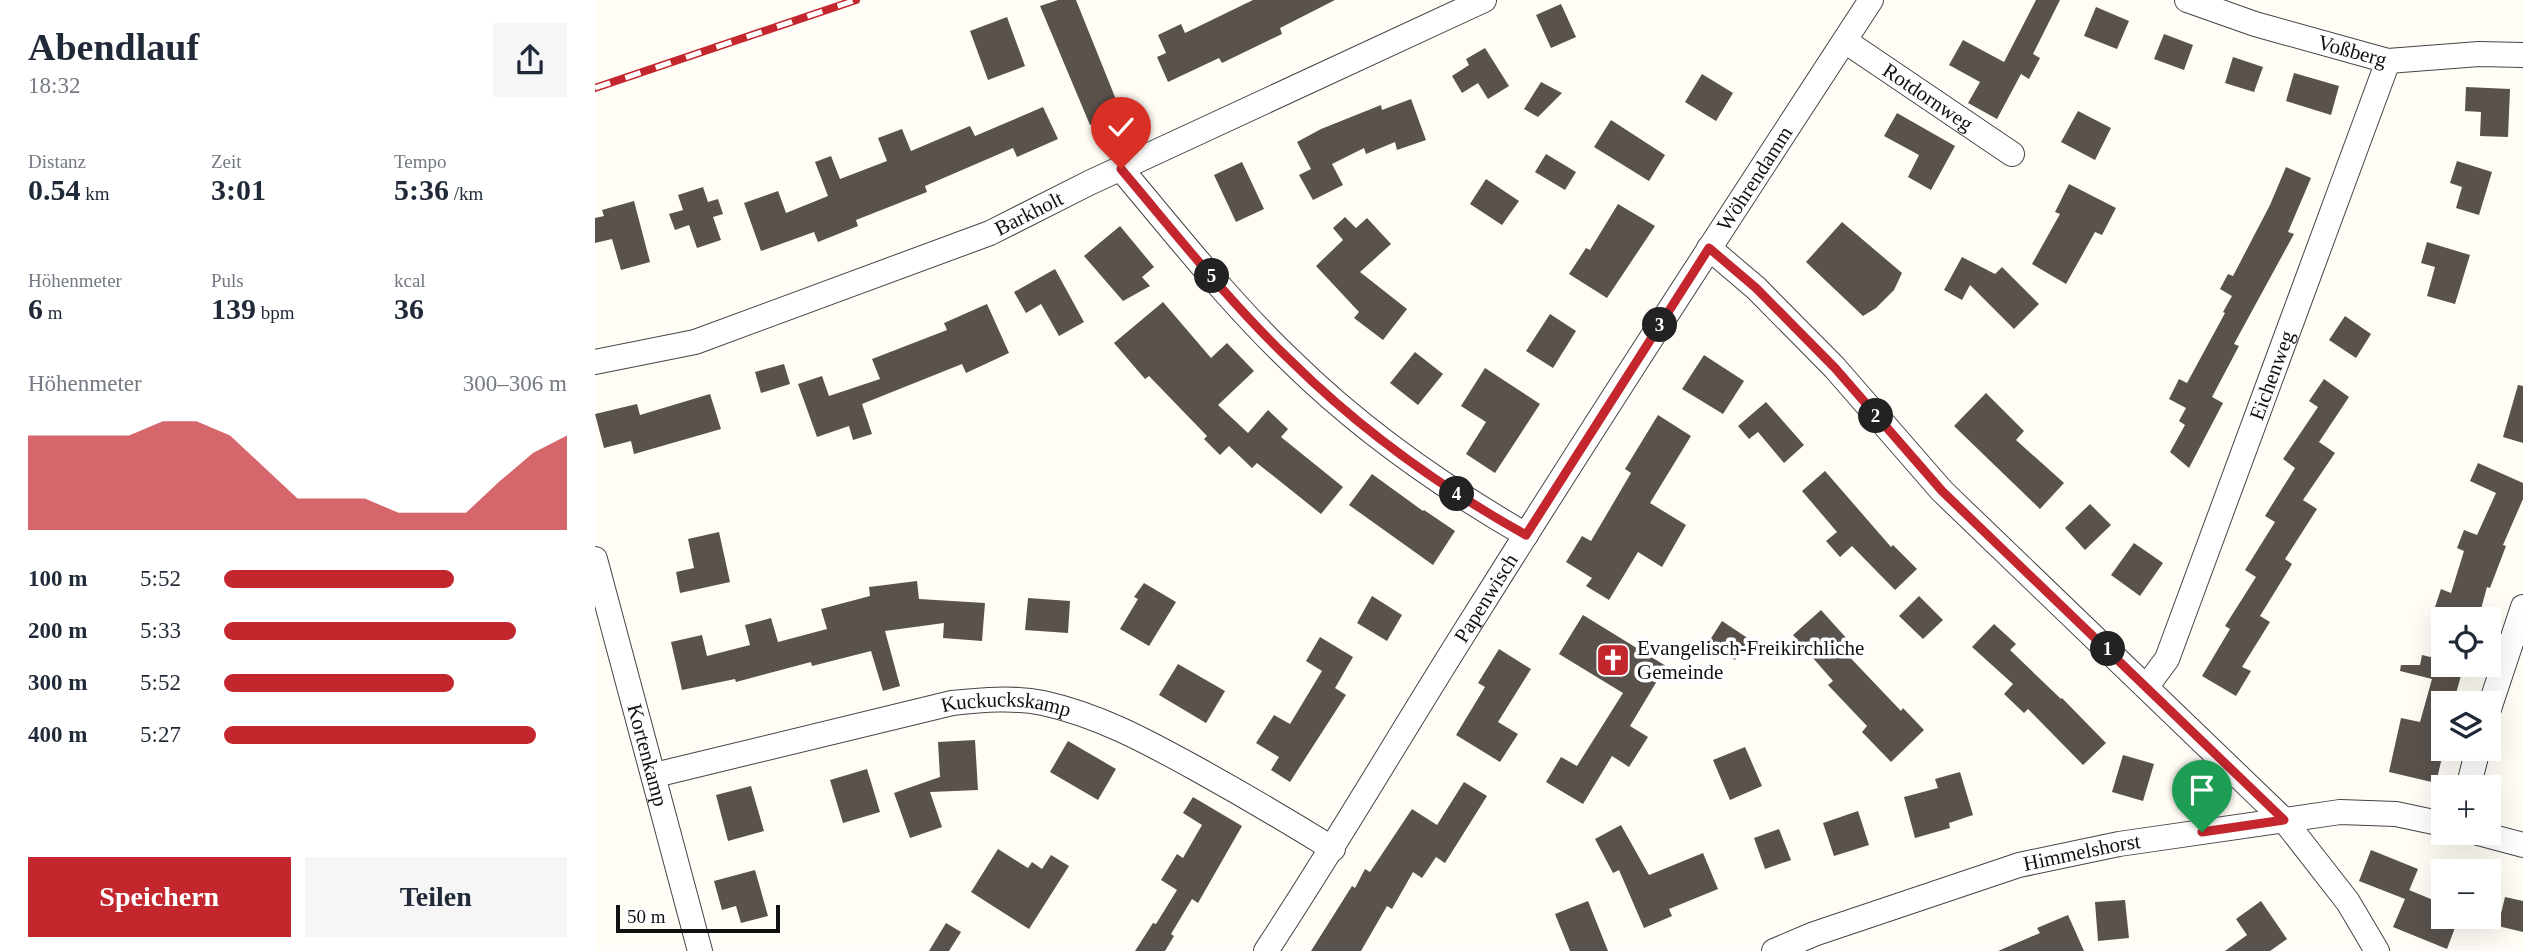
<!DOCTYPE html>
<html lang="de">
<meta charset="utf-8">
<style>
:root{--surface:#fff;--page:#f6f6f7;--text:#1f2937;--muted:#747a83;--accent:#c4262e}
body{margin:0;font-family:"Times New Roman",serif;background:var(--page);color:var(--text);height:100vh;display:flex;flex-direction:column;font-size:26px;white-space:nowrap}
*{box-sizing:border-box;margin:0}
p{font-size:23px;color:var(--muted)}
.icon{flex:none;width:38px;height:38px;fill:none;stroke:currentColor;stroke-width:2;stroke-linecap:round;stroke-linejoin:round}
.map{position:relative;flex:1;overflow:hidden}
.side{display:flex;flex-direction:column;background:var(--surface);width:595px}
.side>*{flex:none}
.buttons{position:absolute;left:1836px;top:607px;display:grid;gap:14px}
.buttons a{display:grid;place-items:center;width:70px;height:70px;border-radius:0px;background:var(--surface);box-shadow:0 7px 28px #0002;font-size:35px}
.scale{position:absolute;left:21px;bottom:18px;width:164px;box-sizing:border-box;padding-left:7px;border:4px solid #111;border-top:0;font-size:19px;line-height:24px;white-space:nowrap;color:#111;-webkit-text-stroke:5px #fff;paint-order:stroke}
.pin{position:absolute;display:grid;place-items:center;width:60px;height:60px;color:#fff;margin:-72px -30px;border-radius:50% 50% 50% 0;rotate:-45deg;box-shadow:0 0 7px #0007}
.pin .icon{rotate:45deg}
.km{position:absolute;width:35px;height:35px;margin:-18px;border-radius:50%;background:#222;color:#fff;font-size:19px;line-height:35px;text-align:center}
.round{display:grid;place-items:center;flex:none;width:74px;height:74px;border-radius:0px;background:var(--page)}
.overview{display:flex;align-items:center;justify-content:space-between;height:119px;padding:0 28px}
h1{font-size:38px;font-weight:800;line-height:52px}
.figures{display:grid;grid-template-columns:repeat(3,1fr);gap:10px;height:119px;padding:7px 28px}
.figures div{display:grid;align-content:center}
.figures b{font-size:30px;font-weight:800}
.figures small{font-size:19px;font-weight:400}
.figures p{font-size:19px}
.chart{height:196px;padding:14px 28px}
.chart p{display:flex;justify-content:space-between}
.chart svg{width:100%;height:126px;margin-top:7px;fill:var(--accent);opacity:.7}
.button{display:flex;gap:14px;margin-top:auto;padding:14px 28px}
.button a{flex:1;height:80px;border-radius:0px;background:var(--accent);color:#fff;font-size:28px;font-weight:800;line-height:80px;text-align:center}
.button a+a{background:var(--page);color:var(--text)}
ul{padding:0 28px;list-style:none;font-size:23px}
li{display:grid;grid-template-columns:112px 84px 1fr;align-items:center;height:52px}
li i{height:18px;border-radius:9px;background:var(--accent)}
main{display:flex;flex:1;min-height:0}
.map>svg:first-child{display:block}
.building{fill:#5a524d}
.lines{fill:none;stroke-linecap:round;stroke-linejoin:round}
.minor-casing{stroke:#444;stroke-width:26}
.minor{stroke:#fff;stroke-width:24}
.rail-casing{stroke:#c4262e;stroke-width:8}
.rail{stroke:#fff;stroke-width:5;stroke-dasharray:16;stroke-linecap:butt}
.route-casing{stroke:#fff;stroke-width:14}
.route{stroke:#c4262e;stroke-width:9}
.labels{text-anchor:middle;dominant-baseline:central;stroke-width:7;stroke-linejoin:round;paint-order:stroke}
.street-label{font-size:21px;fill:#111;stroke:#fff}
.poi-label{font-size:21px;fill:#111;stroke:#fff;text-anchor:start}
</style>
<main>
<section class="side">
<div class="overview"><div><h1>Abendlauf</h1><p>18:32</p></div><a class="round"><svg class="icon" aria-label="share" viewBox="0 0 24 24"><path d="M12 15V3M7 8l5-5 5 5M5 13v7h14v-7"/></svg></a></div>
<div class="figures">
<div><p>Distanz</p><b>0.54<small> km</small></b></div>
<div><p>Zeit</p><b>3:01</b></div>
<div><p>Tempo</p><b>5:36<small> /km</small></b></div>
</div>
<div class="figures">
<div><p>Höhenmeter</p><b>6<small> m</small></b></div>
<div><p>Puls</p><b>139<small> bpm</small></b></div>
<div><p>kcal</p><b>36</b></div>
</div>
<div class="chart"><p><span>Höhenmeter</span>300–306 m</p>
<svg viewBox="0 0 160 44" preserveAspectRatio="none"><path d="M0 44V11L10 11L20 11L30 11L40 6L50 6L60 11L70 22L80 33L90 33L100 33L110 38L120 38L130 38L140 27L150 17L160 11V44z"/></svg>
</div>
<ul>
<li><b>100 m</b>5:52<i style="width:67%"></i></li>
<li><b>200 m</b>5:33<i style="width:85%"></i></li>
<li><b>300 m</b>5:52<i style="width:67%"></i></li>
<li><b>400 m</b>5:27<i style="width:91%"></i></li>
</ul>
<div class="button"><a>Speichern</a><a>Teilen</a></div>
</section>
<div class="map">
<svg width="1928" height="951" viewBox="0 0 1928 951">
<rect width="100%" height="100%" fill="#fffdf5"/>
<g class="building">
<polygon points="463,0 481,0 526,112 495,125 445,6"/>
<polygon points="658,0 740,0 685,28 687,34 627,63 624,58 573,82 562,57 571,53 563,35 586,24 590,33"/>
<polygon points="1441,0 1465,0 1438,54 1445,58 1434,79 1426,74 1402,119 1373,103 1385,82 1354,65 1368,40 1409,62"/>
<polygon points="966,4 981,37 956,48 941,15"/>
<polygon points="1501,7 1534,21 1522,49 1489,36"/>
<polygon points="412,17 430,66 393,80 375,31"/>
<polygon points="1569,34 1598,45 1589,70 1559,59"/>
<polygon points="890,48 914,86 893,99 883,83 867,93 857,76 874,65 871,59"/>
<polygon points="1638,57 1668,67 1659,92 1630,83"/>
<polygon points="1699,73 1744,86 1736,115 1691,101"/>
<polygon points="1107,74 1138,93 1121,121 1090,102"/>
<polygon points="946,82 967,93 943,117 929,109"/>
<polygon points="1871,87 1915,89 1913,137 1885,136 1886,112 1870,111"/>
<polygon points="816,99 831,140 802,150 800,142 771,154 769,148 737,164 748,185 718,200 704,175 716,169 702,142 726,129 786,105 787,110"/>
<polygon points="448,107 463,139 422,157 418,148 330,186 332,192 261,220 263,226 223,242 219,232 166,251 149,203 183,191 191,213 233,196 220,162 236,156 245,179 292,161 283,138 307,129 316,151 375,126 380,136"/>
<polygon points="1483,111 1516,128 1500,160 1466,142"/>
<polygon points="1302,113 1360,146 1336,190 1313,177 1324,155 1289,136"/>
<polygon points="1016,120 1070,155 1054,181 999,147"/>
<polygon points="951,154 981,172 970,190 940,172"/>
<polygon points="1862,161 1897,172 1884,215 1861,208 1867,187 1855,183"/>
<polygon points="647,162 669,209 641,222 619,175"/>
<polygon points="1691,167 1716,178 1693,232 1699,234 1639,344 1644,346 1617,397 1628,403 1594,468 1575,452 1590,425 1584,421 1591,408 1574,399 1584,379 1592,383 1630,313 1628,312 1637,296 1625,289 1633,274 1638,276 1675,205"/>
<polygon points="891,179 924,201 907,225 875,204"/>
<polygon points="1474,184 1521,208 1507,235 1500,232 1471,284 1437,264 1465,214 1460,212"/>
<polygon points="108,187 113,202 123,199 128,214 118,217 126,240 102,248 94,225 80,230 74,214 88,210 83,195"/>
<polygon points="39,201 55,262 26,270 17,239 0,243 0,218 9,216 7,210"/>
<polygon points="1023,204 1060,226 1012,298 974,274 991,248 995,250"/>
<polygon points="750,217 761,228 772,218 796,244 765,272 812,309 788,340 759,318 764,312 721,266 748,240 738,228"/>
<polygon points="1247,222 1307,273 1299,290 1281,308 1268,316 1211,262"/>
<polygon points="525,226 559,267 547,277 555,286 528,301 489,256"/>
<polygon points="1832,242 1875,255 1860,304 1832,296 1840,267 1826,263"/>
<polygon points="1367,257 1400,274 1407,267 1444,304 1419,329 1375,285 1367,300 1349,290"/>
<polygon points="460,269 489,322 464,336 446,304 431,313 419,292"/>
<polygon points="568,302 616,358 632,343 659,371 623,405 653,433 673,410 693,429 686,437 748,487 726,514 662,463 657,468 634,446 625,455 609,439 612,436 554,376 550,379 519,343"/>
<polygon points="392,304 414,353 371,373 367,364 267,404 277,434 258,440 254,426 222,437 203,384 227,376 234,396 285,379 277,359 352,330 349,323"/>
<polygon points="955,314 981,331 958,368 931,351"/>
<polygon points="1750,316 1776,334 1761,358 1734,340"/>
<polygon points="820,352 848,374 823,405 795,383"/>
<polygon points="1109,355 1149,381 1128,414 1087,389"/>
<polygon points="189,364 195,384 166,393 160,372"/>
<polygon points="890,368 945,404 900,473 871,454 891,422 866,406"/>
<polygon points="1729,379 1754,397 1724,442 1740,453 1708,500 1722,509 1690,559 1697,564 1665,616 1675,622 1647,667 1656,671 1641,696 1607,676 1635,629 1630,626 1661,577 1650,570 1680,522 1670,516 1700,468 1688,459 1723,407 1714,401"/>
<polygon points="1923,385 1928,386 1928,443 1908,437"/>
<polygon points="1391,393 1429,431 1421,440 1469,483 1445,509 1359,426"/>
<polygon points="115,394 126,429 39,454 36,441 9,448 0,414 42,404 45,415"/>
<polygon points="1171,402 1209,445 1189,463 1163,432 1154,439 1143,426"/>
<polygon points="1063,415 1096,436 1055,503 1091,525 1067,567 1043,552 1014,600 991,586 997,578 971,562 987,536 996,541 1036,473 1030,469"/>
<polygon points="1883,463 1928,483 1928,499 1908,545 1911,546 1895,588 1892,587 1883,620 1848,620 1850,613 1839,610 1846,589 1856,593 1869,551 1862,548 1869,530 1882,535 1901,493 1875,481"/>
<polygon points="1230,471 1296,547 1298,545 1322,569 1300,590 1257,546 1245,557 1231,541 1242,532 1207,491"/>
<polygon points="777,474 828,511 829,510 860,531 838,565 754,505"/>
<polygon points="1495,504 1516,525 1490,550 1470,528"/>
<polygon points="124,532 135,582 85,593 81,572 99,568 93,539"/>
<polygon points="1539,543 1568,563 1545,596 1516,575"/>
<polygon points="322,581 324,599 390,603 387,641 348,638 349,623 290,631 305,686 288,691 276,651 217,666 216,662 141,682 140,679 87,690 76,642 107,635 112,656 155,645 150,625 176,618 183,642 232,629 226,609 275,596 274,587"/>
<polygon points="549,583 581,602 554,646 525,629 543,599 539,597"/>
<polygon points="777,596 807,615 792,641 762,623"/>
<polygon points="1324,596 1348,620 1328,639 1304,616"/>
<polygon points="433,598 475,601 473,633 430,630"/>
<polygon points="1226,610 1254,641 1246,648 1306,711 1308,708 1329,730 1296,762 1267,732 1272,726 1233,685 1238,681 1198,635"/>
<polygon points="988,615 1071,666 1035,726 1053,737 1034,767 1017,756 988,804 951,782 966,757 982,766 1028,693 964,654"/>
<polygon points="1127,621 1154,639 1140,660 1113,643"/>
<polygon points="1399,624 1421,644 1415,650 1466,699 1467,698 1511,743 1488,765 1433,709 1429,713 1409,694 1418,684 1377,647"/>
<polygon points="725,637 758,657 740,688 751,695 695,782 676,770 684,757 661,743 679,715 695,724 727,671 711,661"/>
<polygon points="904,649 936,669 903,722 923,734 905,762 861,735 890,687 883,683"/>
<polygon points="1827,655 1848,660 1848,665 1869,665 1858,704 1848,704 1848,753 1841,783 1794,772 1806,718 1825,722 1837,679 1805,671 1806,665 1825,665"/>
<polygon points="583,664 630,691 611,723 564,695"/>
<polygon points="380,740 383,790 335,792 347,827 315,838 299,793 345,777 343,742"/>
<polygon points="473,741 521,769 503,800 455,772"/>
<polygon points="1150,747 1167,786 1135,800 1118,760"/>
<polygon points="1528,755 1559,764 1548,801 1517,792"/>
<polygon points="272,769 285,812 248,823 235,780"/>
<polygon points="1365,772 1378,815 1354,823 1355,828 1320,838 1309,797 1343,788 1340,779"/>
<polygon points="869,782 892,796 850,863 841,857 827,878 818,872 797,909 792,906 766,951 716,951 757,886 760,888 770,869 775,872 817,809 842,825"/>
<polygon points="156,786 169,831 133,841 121,795"/>
<polygon points="598,797 647,826 603,903 597,899 576,934 579,936 570,951 540,951 558,923 561,924 582,890 566,880 582,854 588,858 607,825 588,813"/>
<polygon points="1263,811 1274,845 1239,856 1228,823"/>
<polygon points="1026,825 1054,875 1108,853 1123,889 1074,909 1077,916 1049,928 1024,870 1018,873 1000,839"/>
<polygon points="1184,829 1196,860 1170,869 1159,838"/>
<polygon points="403,849 433,868 437,862 447,869 456,855 474,866 434,929 376,892"/>
<polygon points="1776,850 1823,869 1811,898 1814,890 1848,904 1848,917 1864,917 1852,949 1798,927 1810,899 1764,881"/>
<polygon points="160,870 173,916 146,923 141,906 127,910 119,881"/>
<polygon points="1910,897 1928,901 1928,932 1903,926"/>
<polygon points="1530,900 1534,938 1503,941 1500,902"/>
<polygon points="993,901 1013,951 975,951 960,914"/>
<polygon points="1666,901 1692,939 1675,951 1630,951 1652,935 1641,919"/>
<polygon points="1473,915 1489,951 1403,951 1445,933 1442,928"/>
<polygon points="351,923 366,932 354,951 334,951"/>
</g>
<g class="lines">
<g class="minor-casing">
<g id="minor">
<path id="s1" d="M1592 0 1660 24 1793 61 1884 54 1928 55"/>
<path id="s2" d="M1250 41 1417 154"/>
<path d="M526 169C581 234 634 302 696 361 766 430 846 486 931 535"/>
<polyline points="1114,248 1161,288 1240,368 1347,491 1689,820 1753,902 1782,951"/>
<path id="s3" d="M0 362 100 342 395 233 494 183 889 0"/>
<path id="s4" d="M0 559 105 951"/>
<path id="s5" d="M1552 686 1572 659 1793 61"/>
<polyline points="1894,709 1928,607"/>
<path id="s6" d="M60 775 357 703C387 700 419 697 448 703 503 715 551 741 600 768 647 794 693 821 738 849"/>
<polyline points="1873,788 1883,749"/>
<polyline points="1883,833 1928,845"/>
<path id="s7" d="M671 951C744 840 810 726 881 614 1010 408 1143 204 1276 0"/>
<path id="s8" d="M1179 951 1219 934 1424 865 1524 844 1745 812 1801 814 1848 824"/>
</g>
</g>
<use href="#minor" class="minor"/>
<g class="rail-casing">
<polyline id="rail" points="0,88 261,0"/>
</g>
<use href="#rail" class="rail"/>
</g>
<g class="lines">
<g class="route-casing">
<path id="route" d="M526 169C581 234 634 302 696 361 766 430 845 487 931 535L1114 248 1161 288 1240 368 1347 491 1689 820 1607 832"/>
</g>
<use href="#route" class="route"/>
</g>
<defs>
<g id="church-square" transform="scale(1.75)"><rect x="-9" y="-9" width="18" height="18" rx="4" fill="#c4262e" stroke="#fff"/><path d="M-1.2-6h2.4v3.5h3.3v2.4h-3.3V6h-2.4V-.1h-3.3v-2.4h3.3Z" fill="#fff"/></g>
</defs>
<g fill-rule="evenodd">
<use href="#church-square" x="1018" y="660"/>
</g>
<g class="labels">
<g class="street-label">
<text stroke="none"><textPath href="#s1" startOffset="173">Voßberg</textPath></text>
<text stroke="none"><textPath href="#s2" startOffset="100">Rotdornweg</textPath></text>
<text stroke="none"><textPath href="#s7" startOffset="914">Wöhrendamm</textPath></text>
<text stroke="none"><textPath href="#s3" startOffset="460">Barkholt</textPath></text>
<text stroke="none"><textPath href="#s5" startOffset="336">Eichenweg</textPath></text>
<text stroke="none"><textPath href="#s7" startOffset="416">Papenwisch</textPath></text>
<text stroke="none"><textPath href="#s6" startOffset="360">Kuckuckskamp</textPath></text>
<text stroke="none"><textPath href="#s4" startOffset="203">Kortenkamp</textPath></text>
<text stroke="none"><textPath href="#s8" startOffset="324">Himmelshorst</textPath></text>
</g>
<g class="poi-label">
<text x="1042" y="648">Evangelisch-Freikirchliche<tspan x="1042" dy="24">Gemeinde</tspan></text>
</g>
</g>
</svg>
<div class="buttons">
<a><svg class="icon" aria-label="locate" viewBox="0 0 24 24"><circle cx="12" cy="12" r="6"/><path d="M12 2v4M12 18v4M2 12h4M18 12h4"/></svg></a>
<a><svg class="icon" aria-label="layers" viewBox="0 0 24 24"><path d="M12 4l9 5-9 5-9-5zM3 14l9 5 9-5"/></svg></a>
<a>+</a>
<a>−</a>
</div>
<div class="scale">50 m</div>
<div class="pin" style="left:1607px;top:832px;background:#1e9e55"><svg class="icon" aria-label="arrive" viewBox="0 0 24 24"><path d="M6 21V4h12l-3 4 3 4H6"/></svg></div>
<div class="pin" style="left:526px;top:169px;background:#d93025"><svg class="icon" aria-label="check" viewBox="0 0 24 24"><path d="M5 12l5 5 9-10"/></svg></div>
<b class="km" style="left:1513px;top:649px">1</b>
<b class="km" style="left:1281px;top:416px">2</b>
<b class="km" style="left:1065px;top:325px">3</b>
<b class="km" style="left:862px;top:494px">4</b>
<b class="km" style="left:617px;top:276px">5</b>
</div>
</main>
